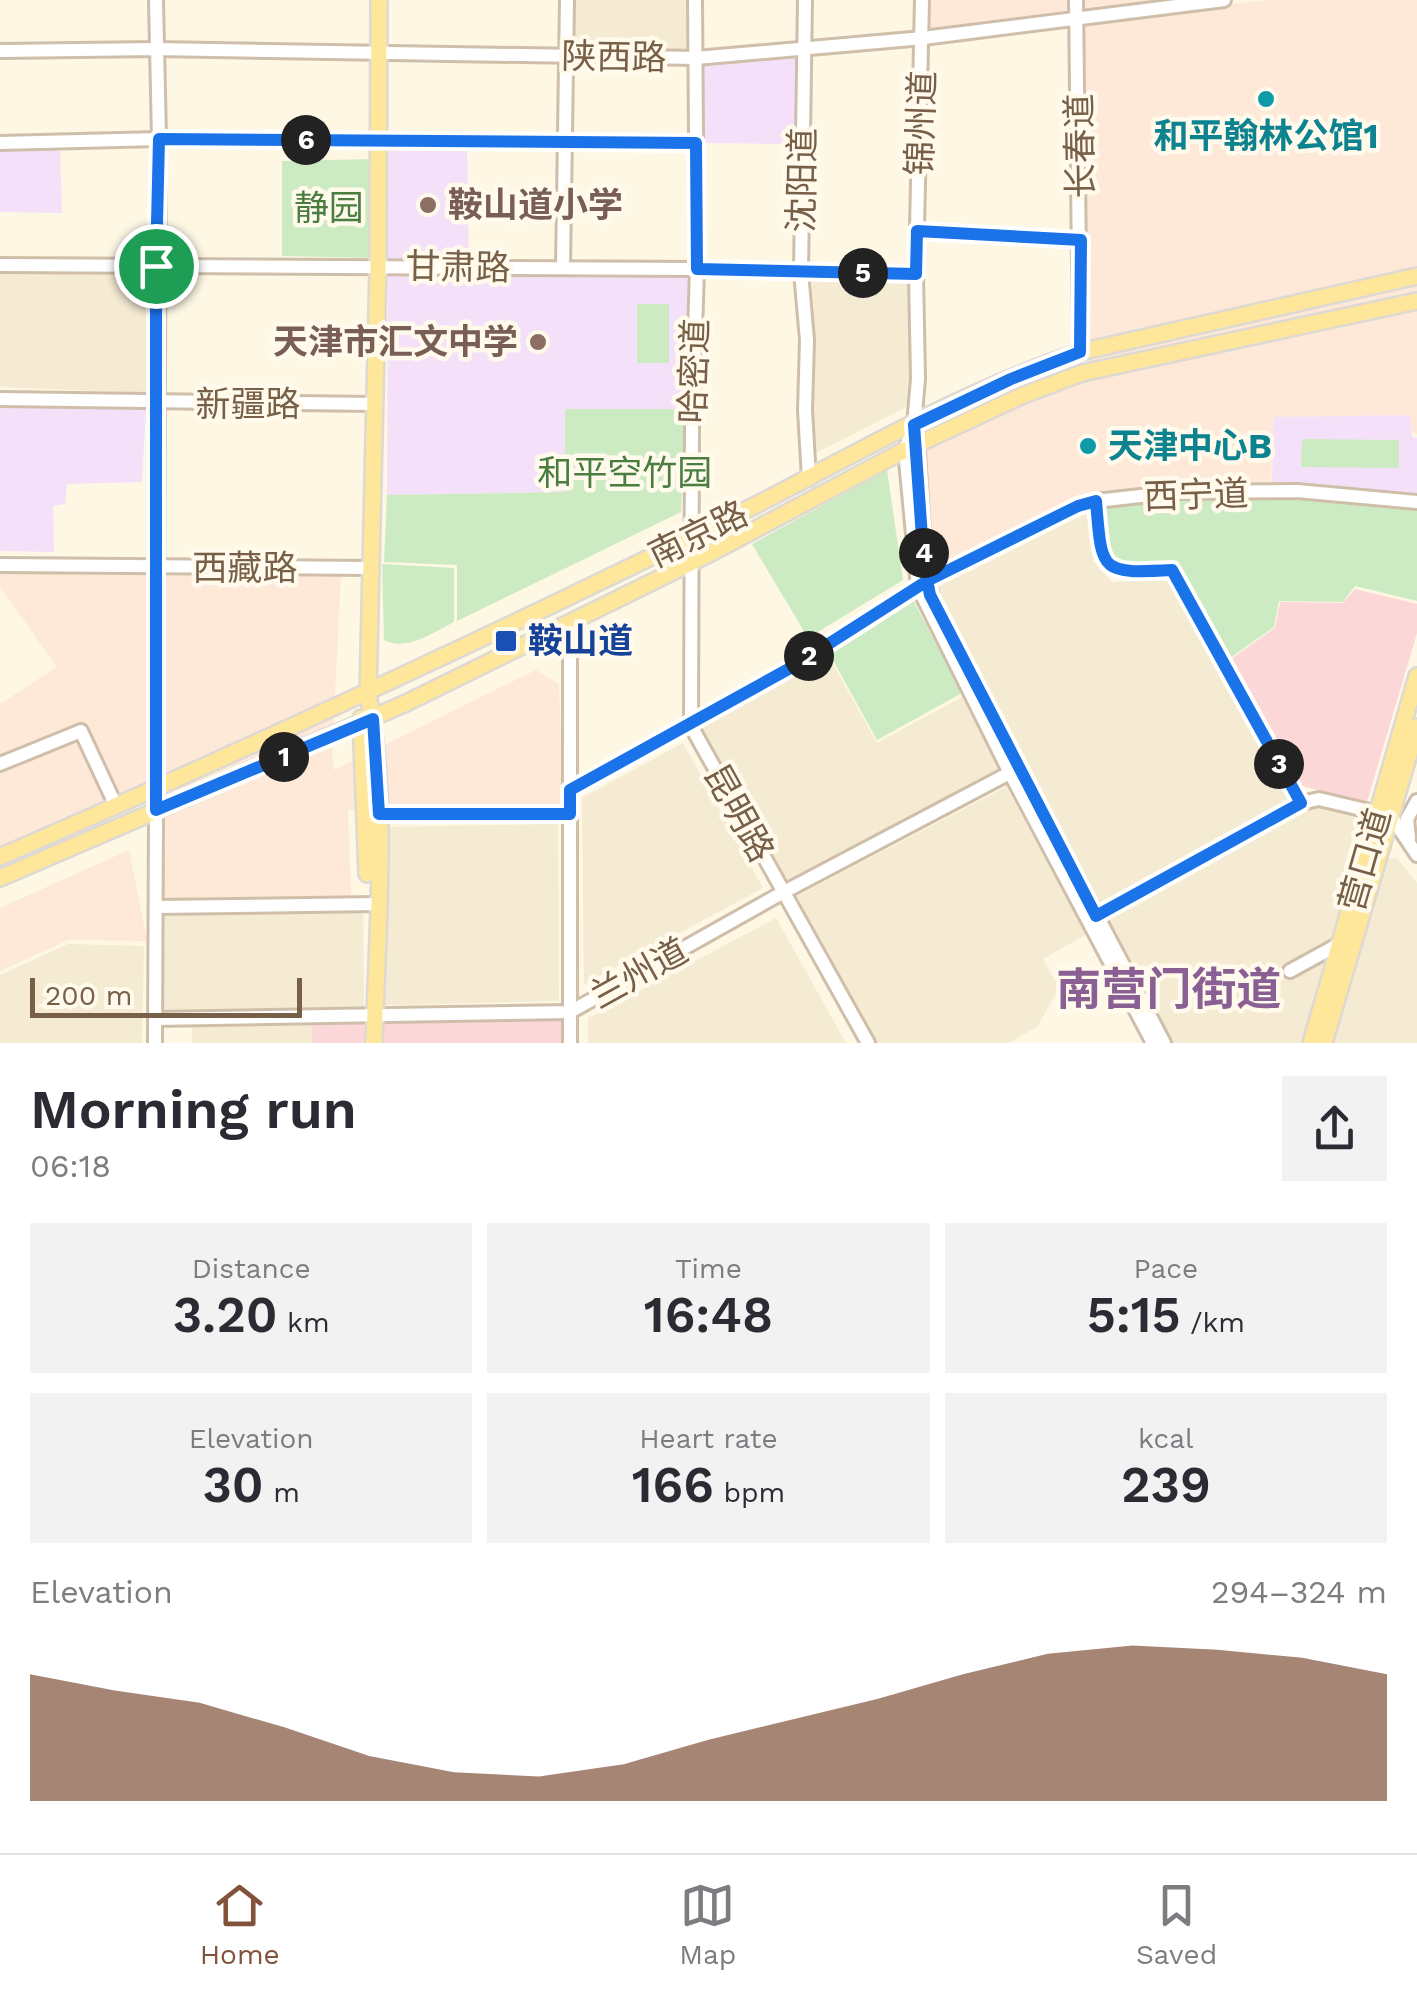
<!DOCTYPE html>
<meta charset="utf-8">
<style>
:root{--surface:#fff;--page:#f2f2f3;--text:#2b2b33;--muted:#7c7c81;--line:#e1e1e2;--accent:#82523b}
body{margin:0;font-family:"Work Sans","Noto Sans SC",sans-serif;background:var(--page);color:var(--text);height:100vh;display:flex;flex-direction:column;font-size:38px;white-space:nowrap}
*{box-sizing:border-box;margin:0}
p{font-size:32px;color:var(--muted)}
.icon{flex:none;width:55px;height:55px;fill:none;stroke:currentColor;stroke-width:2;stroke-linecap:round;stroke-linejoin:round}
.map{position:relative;height:1043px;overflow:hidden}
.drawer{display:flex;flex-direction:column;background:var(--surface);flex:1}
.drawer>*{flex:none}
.scale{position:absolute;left:30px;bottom:25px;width:272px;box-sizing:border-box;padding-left:10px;border:5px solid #775f48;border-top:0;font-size:28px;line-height:35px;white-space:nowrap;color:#775f48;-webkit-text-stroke:8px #fffaeb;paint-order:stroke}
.pin{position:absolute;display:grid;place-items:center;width:85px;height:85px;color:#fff;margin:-42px;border:5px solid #fff;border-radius:50%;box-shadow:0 2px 10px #0007}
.km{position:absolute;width:50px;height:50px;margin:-25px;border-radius:50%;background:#222;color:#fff;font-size:28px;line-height:50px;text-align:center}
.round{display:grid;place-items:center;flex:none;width:105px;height:105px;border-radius:0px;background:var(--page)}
.head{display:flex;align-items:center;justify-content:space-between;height:170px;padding:0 30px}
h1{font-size:55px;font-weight:600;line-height:75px}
.figures{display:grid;grid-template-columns:repeat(3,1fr);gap:15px;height:170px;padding:10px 30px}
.figures div{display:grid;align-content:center;border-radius:0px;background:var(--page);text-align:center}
.figures b{font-size:50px;font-weight:600}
.figures small{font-size:28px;font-weight:400}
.figures p{font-size:28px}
.chart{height:280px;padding:20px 30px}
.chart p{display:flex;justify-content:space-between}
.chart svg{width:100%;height:180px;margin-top:10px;fill:var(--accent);opacity:.7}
.tabs{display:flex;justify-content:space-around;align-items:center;height:140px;border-top:2px solid var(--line);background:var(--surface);font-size:28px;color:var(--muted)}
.tabs a{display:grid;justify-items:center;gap:5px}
.tabs .selected{color:var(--accent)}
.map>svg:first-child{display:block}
.residential{fill:#f5ead2}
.commercial{fill:#fee8d7}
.education{fill:#f4e1f9}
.medical{fill:#fbd7d7}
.green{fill:#cdebc2}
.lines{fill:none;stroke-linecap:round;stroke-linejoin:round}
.minor-casing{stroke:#cfbfaa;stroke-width:18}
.major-casing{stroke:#ded9d3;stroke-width:20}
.minor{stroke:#fff;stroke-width:12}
.major{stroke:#fee79a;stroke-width:15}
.route-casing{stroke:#fff;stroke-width:20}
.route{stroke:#1a73e8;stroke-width:12}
.culture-dot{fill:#0f9aa8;stroke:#fffaeb;stroke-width:4}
.education-dot{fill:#8d6e63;stroke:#fffaeb;stroke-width:4}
.transit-dot{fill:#1a4fb4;stroke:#fffaeb;stroke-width:4}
.labels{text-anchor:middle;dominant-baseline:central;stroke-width:9;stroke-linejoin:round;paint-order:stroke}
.street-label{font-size:35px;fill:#775f48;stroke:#fffaeb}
.culture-label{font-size:35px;font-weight:bold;fill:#0d838f;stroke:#fffaeb}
.education-label{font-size:35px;font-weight:bold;fill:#785e54;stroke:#fffaeb;text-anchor:start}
.park-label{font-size:35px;fill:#4a7d40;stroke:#fffaeb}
.transit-label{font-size:35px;font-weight:bold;fill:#164399;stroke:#fffaeb;text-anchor:start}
.district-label{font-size:45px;font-weight:bold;fill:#8a6094;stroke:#fffaeb}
</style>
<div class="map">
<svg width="1417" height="1043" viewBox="0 0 1417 1043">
<rect width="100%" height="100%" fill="#fdf7e4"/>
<g class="residential">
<polygon points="570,0 691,0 692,53 570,53"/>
<polygon points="0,271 149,273 150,393 0,387"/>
<polygon points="812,281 908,283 912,404 810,456 808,385"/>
<polygon points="1086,510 1093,561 1112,582 1170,578 1294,800 1099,909 936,585"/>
<polygon points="826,652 877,743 962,697 1000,771 786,880 699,728"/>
<polygon points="683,743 763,888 584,984 582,798"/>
<polygon points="1006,787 1087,934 1043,959 1059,988 1037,1027 1008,1043 876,1043 795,897"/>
<polygon points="1315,807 1370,819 1303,1043 1171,1043 1105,920"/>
<polygon points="558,824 559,1001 385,1005 383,827"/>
<polygon points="1396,857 1417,883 1417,1043 1330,1043 1388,860"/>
<polygon points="363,909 364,1009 160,1013 162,915"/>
<polygon points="776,918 846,1043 588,1043 588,1018"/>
<polygon points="68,944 144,946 142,1043 0,1043 0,975"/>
<polygon points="312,1025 312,1043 192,1043 192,1026"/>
</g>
<g class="commercial">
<polygon points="927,0 1190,0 927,35"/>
<polygon points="1266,0 1417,0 1417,434 1412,432 1409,415 1273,417 1271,488 1097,495 931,575 915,451 1059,384 1083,361 1082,23"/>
<polygon points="0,571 341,576 332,752 334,770 536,670 559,684 563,812 348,810 351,898 159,910 159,783 0,851 0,704 57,667 0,587"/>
<polygon points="129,850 147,941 68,940 0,971 0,908"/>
</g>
<g class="education">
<polygon points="800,53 798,144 699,143 697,61"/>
<polygon points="389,144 467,147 469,263 387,263"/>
<polygon points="60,148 62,213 0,212 0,150"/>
<polygon points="692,273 686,409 566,409 566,492 387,495 388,274"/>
<polygon points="146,407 142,482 67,484 65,504 53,506 54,552 0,551 0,408"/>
<polygon points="1410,415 1412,437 1417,438 1417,496 1272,487 1273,417"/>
</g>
<g class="medical">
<polygon points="1355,589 1417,604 1417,633 1367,802 1298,785 1231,659 1275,628 1280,602 1343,603"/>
<polygon points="561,1020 561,1043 312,1043 312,1025"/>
</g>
<g class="green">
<polygon points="377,159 375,258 282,256 282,161"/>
<rect x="637" y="304" width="32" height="59"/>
<polygon points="565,409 686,409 681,512 457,621 457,565 384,562 387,495 565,492"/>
<polygon points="1302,439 1399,440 1399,468 1301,467"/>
<polygon points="887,470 903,580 808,638 752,544"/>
<polygon points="1296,494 1417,508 1417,601 1355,586 1343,602 1279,601 1274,627 1230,658 1189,592 1182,568 1117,569 1109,565 1099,503 1177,496"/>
<path d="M382 564 454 568V622C434 632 406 652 384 640Z"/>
<polygon points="912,598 962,693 877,740 828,651"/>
</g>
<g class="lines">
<g class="minor-casing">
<g id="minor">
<polyline points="695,0 697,269 692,429 691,726 868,1043"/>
<polyline points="805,0 801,272 807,340 805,410 809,479"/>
<polyline points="922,0 916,274 918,379 914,425 905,450 918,587 1010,773 1153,1043"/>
<polyline points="1076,0 1080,352"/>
<polyline points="0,51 156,49 696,58 923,38 1224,0"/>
<polyline points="0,143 159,139 696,143"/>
<polyline points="917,231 1081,240"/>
<polyline points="0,265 697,269 916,274"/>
<polyline points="563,268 567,0"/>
<polyline points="0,399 375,404"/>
<polyline points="917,437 925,565 934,605 1164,1043"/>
<path d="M1096 501C1102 572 1099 574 1171 570L1301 803"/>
<polyline points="0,565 369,568"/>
<polyline points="0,764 81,731 116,806"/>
<polyline points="570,790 794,666 927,581 1078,506 1096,501 1176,492 1297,491 1417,502"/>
<polyline points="379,814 570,814"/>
<polyline points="1409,838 1407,819 1417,801"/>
<polyline points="156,907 377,904"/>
<polyline points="1092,918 1301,803 1319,799 1391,816 1417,855"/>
<polyline points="1290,971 1341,943"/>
<polyline points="156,1019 570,1012 782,893 1019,768"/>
<polyline points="155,1043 159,139 156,0"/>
<polyline points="570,1043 570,624"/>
</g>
</g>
<g class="major-casing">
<g id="major">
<polyline points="361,718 367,874"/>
<path d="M0 857C240 752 477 643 712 527 833 468 952 394 1080 352L1417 276"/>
<polyline points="0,878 404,704 709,554 905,450 1021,396 1082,373 1417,301"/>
<path d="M374 1043C377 931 389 803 368 694L378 267 379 0"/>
<polyline points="1311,1043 1417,676"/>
<polyline points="1324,1043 1417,727"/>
</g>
</g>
<use href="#minor" class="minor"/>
<use href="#major" class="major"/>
</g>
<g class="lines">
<g class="route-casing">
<path id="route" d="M156 266V810L373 719 379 814H570V790L794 666 927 581 1078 506 1096 501C1102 572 1099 574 1172 570L1301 803 1096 916 930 595 924 565 914 425 1011 379 1080 352 1081 240 917 231 916 274 697 269 696 143 159 139 156 266"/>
</g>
<use href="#route" class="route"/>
</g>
<g class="culture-dot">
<circle cx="1266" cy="99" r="10"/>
<circle cx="1088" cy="446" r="10"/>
</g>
<g class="education-dot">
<circle cx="428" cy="205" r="10"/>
<circle cx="538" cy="342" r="10"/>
</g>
<rect class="transit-dot" x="494" y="629" width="24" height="24" rx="5"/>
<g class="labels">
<g class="street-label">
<text transform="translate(614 57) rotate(1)">陕西路</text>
<text transform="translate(921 123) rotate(-88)">锦州道</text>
<text transform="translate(1080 146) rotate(-91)">长春道</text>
<text transform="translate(802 180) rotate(-89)">沈阳道</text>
<text transform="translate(458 267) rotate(1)">甘肃路</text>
<text transform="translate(694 371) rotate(-88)">哈密道</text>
<text x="248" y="404">新疆路</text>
<text transform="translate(1196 495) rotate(-2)">西宁道</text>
<text transform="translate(698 534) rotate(-26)">南京路</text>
<text x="245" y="568">西藏路</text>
<text transform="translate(739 813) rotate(61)">昆明路</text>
<text transform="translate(1365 860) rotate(-74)">营口道</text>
<text transform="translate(639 973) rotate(-29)">兰州道</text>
</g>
<g class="culture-label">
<text x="1266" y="136">和平翰林公馆1</text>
<text x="1108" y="446" text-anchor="start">天津中心B</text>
</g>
<g class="education-label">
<text x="448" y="205">鞍山道小学</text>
<text x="518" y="342" text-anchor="end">天津市汇文中学</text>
</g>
<g class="park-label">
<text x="329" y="208">静园</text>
<text x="625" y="473">和平空竹园</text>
</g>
<g class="transit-label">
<text x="528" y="641">鞍山道</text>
</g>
<g class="district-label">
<text x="1169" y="989">南营门街道</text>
</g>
</g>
</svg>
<div class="scale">200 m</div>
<div class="pin" style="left:156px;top:266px;background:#1e9e55"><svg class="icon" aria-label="arrive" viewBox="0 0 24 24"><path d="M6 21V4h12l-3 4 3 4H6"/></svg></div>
<b class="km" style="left:284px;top:757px">1</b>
<b class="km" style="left:809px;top:656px">2</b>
<b class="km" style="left:1279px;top:764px">3</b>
<b class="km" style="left:924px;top:553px">4</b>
<b class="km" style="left:863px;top:273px">5</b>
<b class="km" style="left:306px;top:140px">6</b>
</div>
<section class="drawer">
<div class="head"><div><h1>Morning run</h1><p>06:18</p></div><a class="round"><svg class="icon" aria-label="share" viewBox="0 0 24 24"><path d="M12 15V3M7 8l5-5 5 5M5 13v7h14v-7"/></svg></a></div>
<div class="figures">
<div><p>Distance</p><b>3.20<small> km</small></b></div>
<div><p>Time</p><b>16:48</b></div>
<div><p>Pace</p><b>5:15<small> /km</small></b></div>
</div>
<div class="figures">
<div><p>Elevation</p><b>30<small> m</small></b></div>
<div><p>Heart rate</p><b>166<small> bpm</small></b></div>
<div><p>kcal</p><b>239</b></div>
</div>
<div class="chart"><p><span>Elevation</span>294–324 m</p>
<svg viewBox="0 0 160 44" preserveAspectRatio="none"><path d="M0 44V13L10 17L20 20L30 26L40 33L50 37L60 38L70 35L80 29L90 24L100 19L110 13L120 8L130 6L140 7L150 9L160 13V44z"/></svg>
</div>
</section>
<nav class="tabs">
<a class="selected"><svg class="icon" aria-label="home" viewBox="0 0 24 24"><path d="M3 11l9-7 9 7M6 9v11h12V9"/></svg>Home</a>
<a><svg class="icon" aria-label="map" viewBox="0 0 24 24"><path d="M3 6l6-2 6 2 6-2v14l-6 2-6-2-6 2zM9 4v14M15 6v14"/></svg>Map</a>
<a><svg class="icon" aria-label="saved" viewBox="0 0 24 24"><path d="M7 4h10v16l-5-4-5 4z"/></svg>Saved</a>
</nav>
